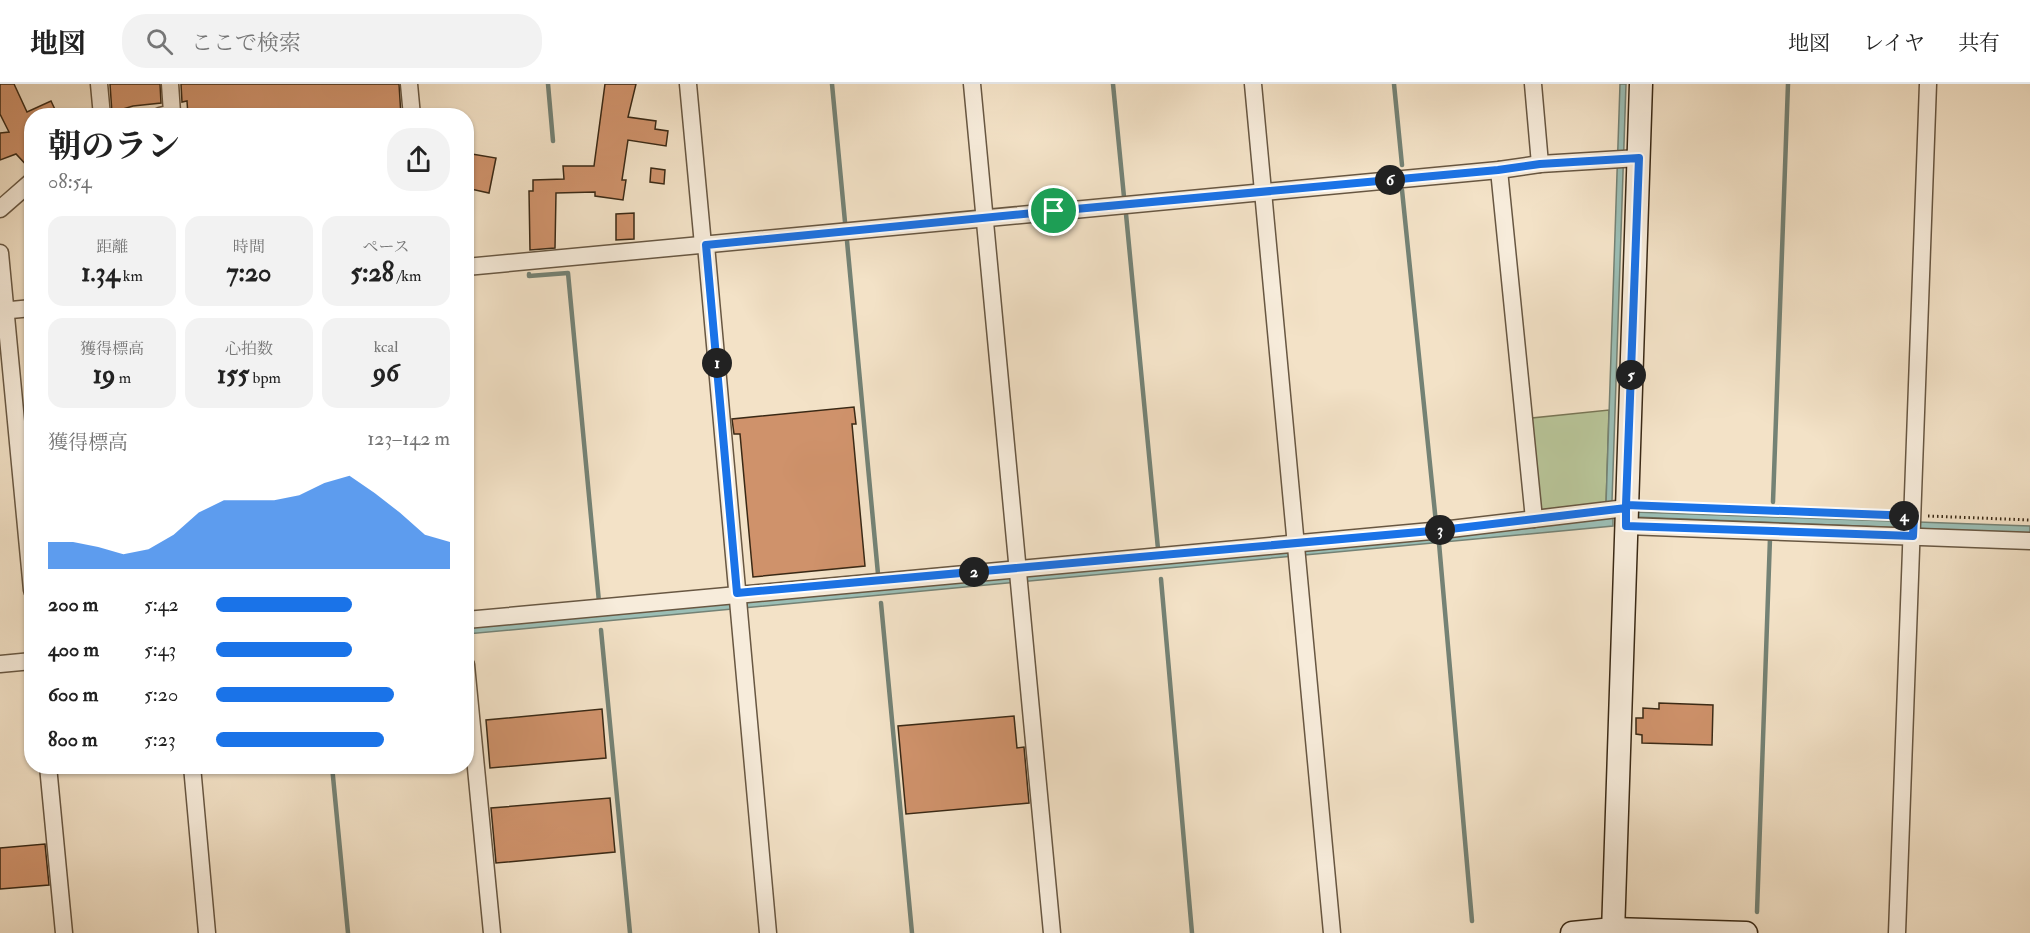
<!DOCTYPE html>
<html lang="ja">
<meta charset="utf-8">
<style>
:root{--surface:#fff;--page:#f2f2f2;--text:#222;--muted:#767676;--line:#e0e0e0;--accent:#1a73e8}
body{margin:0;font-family:"IM FELL Double Pica","Noto Serif JP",serif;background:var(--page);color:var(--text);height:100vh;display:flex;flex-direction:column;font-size:22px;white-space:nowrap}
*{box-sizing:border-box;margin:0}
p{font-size:20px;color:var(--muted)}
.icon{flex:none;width:33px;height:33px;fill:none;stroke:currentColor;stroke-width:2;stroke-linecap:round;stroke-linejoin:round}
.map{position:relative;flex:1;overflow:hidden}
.side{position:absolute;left:24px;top:24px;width:450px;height:666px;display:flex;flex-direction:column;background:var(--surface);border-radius:24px;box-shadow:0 2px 4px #0004}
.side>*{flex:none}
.pin{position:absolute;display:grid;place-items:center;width:51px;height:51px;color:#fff;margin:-26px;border:3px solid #fff;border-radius:50%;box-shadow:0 2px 6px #0007}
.km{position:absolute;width:30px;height:30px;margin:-15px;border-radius:50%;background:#222;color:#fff;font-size:16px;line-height:30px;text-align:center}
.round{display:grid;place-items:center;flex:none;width:63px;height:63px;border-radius:24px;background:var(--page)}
.summary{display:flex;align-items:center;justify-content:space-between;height:102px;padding:0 24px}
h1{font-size:33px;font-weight:700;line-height:45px}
.figures{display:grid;grid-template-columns:repeat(3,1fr);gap:9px;height:102px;padding:6px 24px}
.figures div{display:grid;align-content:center;border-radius:15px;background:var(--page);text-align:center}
.figures b{font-size:26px;font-weight:700}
.figures small{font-size:16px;font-weight:400}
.figures p{font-size:16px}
.chart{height:168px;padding:12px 24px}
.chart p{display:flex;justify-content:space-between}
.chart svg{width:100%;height:108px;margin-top:6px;fill:var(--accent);opacity:.7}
ul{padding:0 24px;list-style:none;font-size:20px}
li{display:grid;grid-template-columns:96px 72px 1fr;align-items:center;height:45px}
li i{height:15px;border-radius:8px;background:var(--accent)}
header{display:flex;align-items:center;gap:36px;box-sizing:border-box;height:84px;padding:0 30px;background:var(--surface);border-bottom:2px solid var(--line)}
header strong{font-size:28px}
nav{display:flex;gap:33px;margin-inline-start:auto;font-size:21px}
.search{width:420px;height:54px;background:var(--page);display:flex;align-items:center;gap:15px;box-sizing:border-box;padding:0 21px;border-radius:24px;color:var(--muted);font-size:22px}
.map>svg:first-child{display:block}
.green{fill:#b8c498;stroke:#797656;stroke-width:1.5}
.water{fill:#9bbeb5;stroke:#748275;stroke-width:1.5}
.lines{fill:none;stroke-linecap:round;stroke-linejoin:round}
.stream{stroke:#748275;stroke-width:4.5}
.building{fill:#cf926b;stroke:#3a2915;stroke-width:1.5}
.street-casing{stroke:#685742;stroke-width:19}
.secondary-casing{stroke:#3a2915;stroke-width:25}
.path{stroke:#3a2915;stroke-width:3;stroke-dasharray:1.5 3;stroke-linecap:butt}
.street{stroke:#f7ecdb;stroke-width:16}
.secondary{stroke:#f7ecdb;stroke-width:22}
.route-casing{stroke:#fff;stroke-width:12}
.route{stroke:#1a73e8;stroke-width:8}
</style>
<header>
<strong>地図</strong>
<div class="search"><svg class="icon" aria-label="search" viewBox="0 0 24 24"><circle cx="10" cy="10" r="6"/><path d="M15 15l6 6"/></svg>ここで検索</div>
<nav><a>地図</a><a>レイヤ</a><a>共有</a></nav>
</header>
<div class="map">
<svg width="2030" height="849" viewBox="0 0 2030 849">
<rect width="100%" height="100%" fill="#f3e2c7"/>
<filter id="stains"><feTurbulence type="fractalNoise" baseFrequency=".00333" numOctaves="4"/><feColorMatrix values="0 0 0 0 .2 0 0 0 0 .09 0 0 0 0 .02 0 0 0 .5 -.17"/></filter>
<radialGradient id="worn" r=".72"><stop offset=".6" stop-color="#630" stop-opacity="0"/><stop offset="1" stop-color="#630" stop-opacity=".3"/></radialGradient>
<polygon class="green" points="1609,326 1606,421 1540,429 1532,334"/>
<g class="water">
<polygon points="1620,0 1626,0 1612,417 1606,421"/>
<polygon points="1634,428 2030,442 2030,449 1635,433"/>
<polygon points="1613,434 1613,442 467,550 467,542"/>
</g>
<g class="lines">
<g class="stream">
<polyline points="548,0 553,57"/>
<polyline points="832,0 845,138"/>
<polyline points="1113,0 1124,113"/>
<polyline points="1394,0 1402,81"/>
<polyline points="1402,106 1436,439"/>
<polyline points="1126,130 1158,465"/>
<polyline points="847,157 878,490"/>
<polyline points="529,190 529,192 568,189 599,518"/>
<polyline points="1773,418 1788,0"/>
<polyline points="1439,459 1472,837"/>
<polyline points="1161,495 1192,849"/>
<polyline points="881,519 912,849"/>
<polyline points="601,546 630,849"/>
<polyline points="332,682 348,849"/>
<polyline points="1757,828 1770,454"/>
</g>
</g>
<g class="building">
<polygon points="0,0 14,0 27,28 51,17 58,32 32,32 32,87 16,70 0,76 0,49 9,48 0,30"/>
<polygon points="110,0 160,0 161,19 133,22 123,25 124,28 112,29"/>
<polygon points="181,0 399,0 401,32 188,32 187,17 182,18"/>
<polygon points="605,0 636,0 628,33 656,37 655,45 668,47 666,62 628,56 622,96 626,96 623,116 595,112 595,108 556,109 555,164 530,166 529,107 533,107 533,96 564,95 563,82 594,82"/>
<polygon points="466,69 496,74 489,109 466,104"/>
<polygon points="651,84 665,86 664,100 650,98"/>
<polygon points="634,129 634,155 616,156 616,130"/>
<polygon points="854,323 856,340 852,340 865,482 753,493 740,350 734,350 732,335"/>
<polygon points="1659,619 1713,621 1712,661 1642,659 1642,651 1636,650 1636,634 1643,634 1643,624 1659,625"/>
<polygon points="602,625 606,674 490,684 486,636"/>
<polygon points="1014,632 1017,664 1024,663 1029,719 906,730 898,642"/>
<polygon points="610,714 615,768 496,779 491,724"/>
<polygon points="45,760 49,801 0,805 0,764"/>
</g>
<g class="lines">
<g class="street-casing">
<g id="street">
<polyline points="99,0 102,32"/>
<polyline points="409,0 412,32"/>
<polyline points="688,0 703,161"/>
<polyline points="972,0 1052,849"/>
<polyline points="1253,0 1332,849"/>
<polyline points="1533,0 1540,80"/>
<polyline points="160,32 172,29 170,0"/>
<polyline points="1499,86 1534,435"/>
<polyline points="0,125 32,97"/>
<polyline points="706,161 768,849"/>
<polyline points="0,169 32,506"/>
<polyline points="466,183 1499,86 1540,80 1639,74"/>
<polyline points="0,227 32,224"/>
<polyline points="1626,442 2030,457"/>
<polyline points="466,536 1442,446 1626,424"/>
<polyline points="0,580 32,577"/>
<polyline points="466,581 492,849"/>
<polyline points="48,682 64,849"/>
<polyline points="192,682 207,849"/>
<polyline points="1897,849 1928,0"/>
</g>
</g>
<g class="secondary-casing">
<g id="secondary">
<polyline points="1572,849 1613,845 1746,849"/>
<polyline points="1613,849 1641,0"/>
</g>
</g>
<g class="path">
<polyline points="1646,422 1897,431"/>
<polyline points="1928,432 2030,436"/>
</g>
<use href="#street" class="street"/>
<use href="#secondary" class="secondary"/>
</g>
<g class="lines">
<g class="route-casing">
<polyline id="route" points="1054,127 706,161 737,509 1442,446 1626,424 1626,421 1914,432 1913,452 1626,442 1626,421 1639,74 1540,80 1498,86 1054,127"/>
</g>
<use href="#route" class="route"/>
</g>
<rect width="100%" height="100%" filter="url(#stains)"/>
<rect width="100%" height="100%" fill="url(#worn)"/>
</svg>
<div class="pin" style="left:1054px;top:127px;background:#1e9e55"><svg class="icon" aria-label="arrive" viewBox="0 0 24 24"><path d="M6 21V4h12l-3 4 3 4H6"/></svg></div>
<b class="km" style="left:717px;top:279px">1</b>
<b class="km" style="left:974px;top:488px">2</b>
<b class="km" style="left:1440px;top:446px">3</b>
<b class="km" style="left:1904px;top:432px">4</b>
<b class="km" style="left:1631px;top:291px">5</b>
<b class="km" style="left:1390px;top:96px">6</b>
<section class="side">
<div class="summary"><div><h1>朝のラン</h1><p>08:54</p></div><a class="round"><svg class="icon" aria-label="share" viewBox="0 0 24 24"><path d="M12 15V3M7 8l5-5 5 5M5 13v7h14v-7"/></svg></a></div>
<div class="figures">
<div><p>距離</p><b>1.34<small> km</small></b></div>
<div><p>時間</p><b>7:20</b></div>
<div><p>ペース</p><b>5:28<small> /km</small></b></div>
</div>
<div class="figures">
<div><p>獲得標高</p><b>19<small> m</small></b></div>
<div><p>心拍数</p><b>155<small> bpm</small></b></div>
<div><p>kcal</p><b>96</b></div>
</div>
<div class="chart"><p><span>獲得標高</span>123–142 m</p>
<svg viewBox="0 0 160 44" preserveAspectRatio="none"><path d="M0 44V33L10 33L20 35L30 38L40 36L50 30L60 21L70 16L80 16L90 16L100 14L110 9L120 6L130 13L140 21L150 30L160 33V44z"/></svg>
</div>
<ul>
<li><b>200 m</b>5:42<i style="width:58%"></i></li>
<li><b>400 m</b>5:43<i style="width:58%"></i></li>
<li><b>600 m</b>5:20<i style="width:76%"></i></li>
<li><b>800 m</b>5:23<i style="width:72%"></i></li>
</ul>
</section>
</div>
